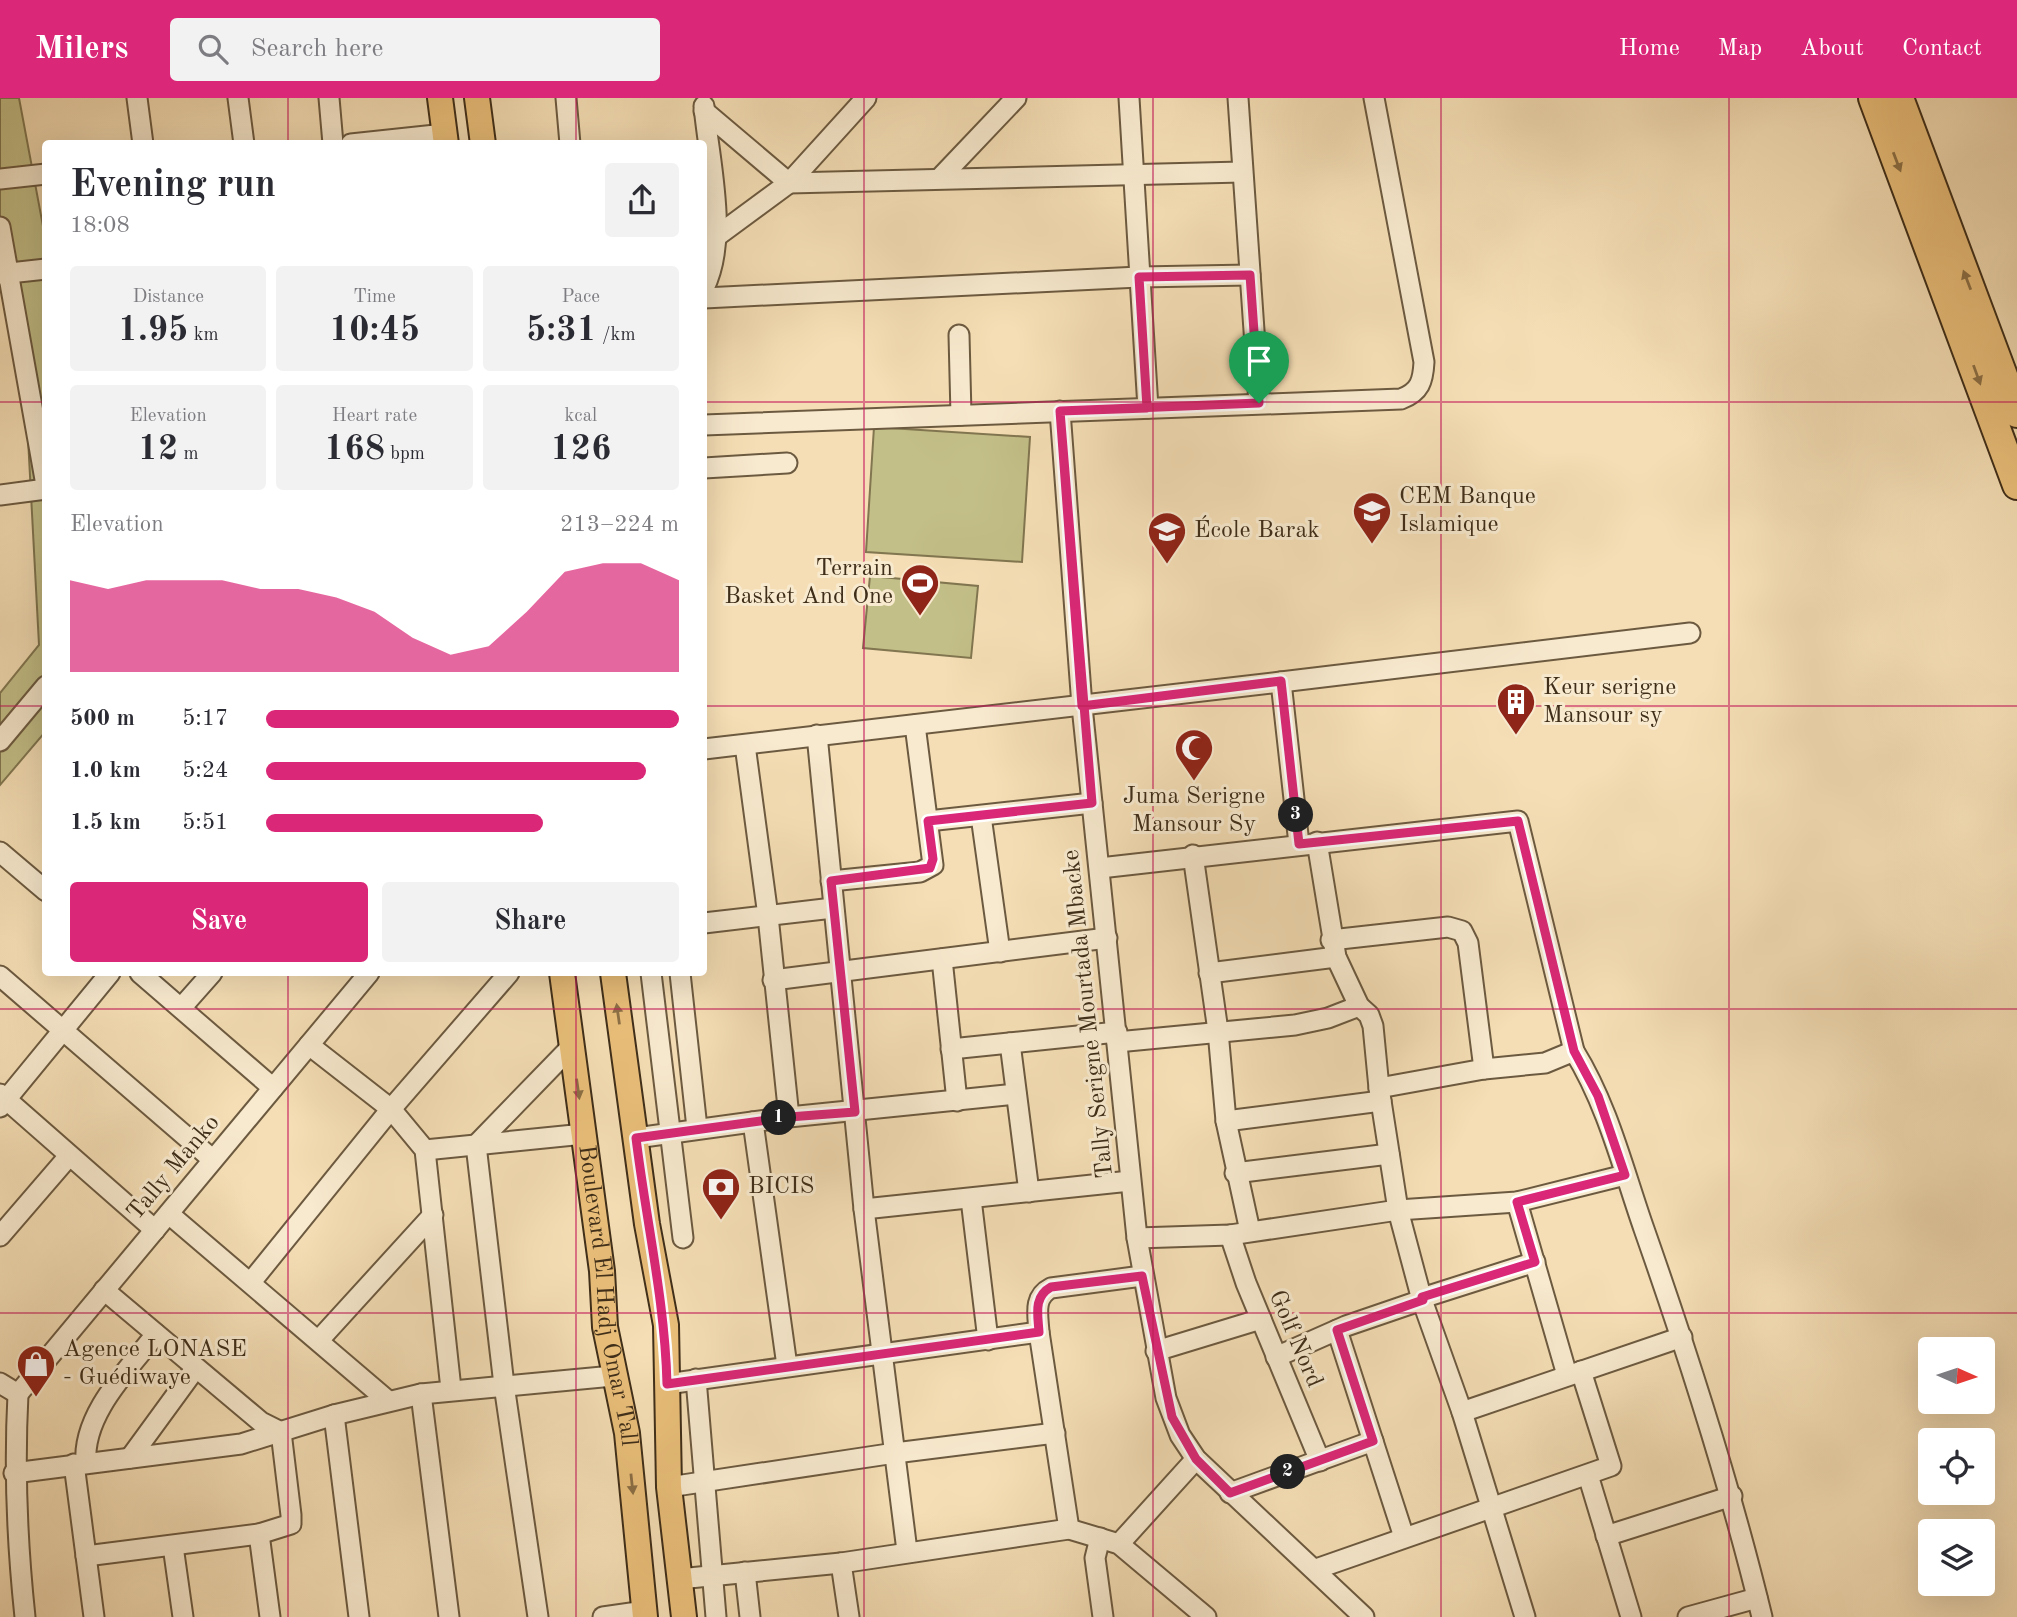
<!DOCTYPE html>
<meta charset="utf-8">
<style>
:root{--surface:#fff;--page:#f2f2f3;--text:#2b2b33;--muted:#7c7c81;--accent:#db2777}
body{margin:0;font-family:"Old Standard TT",serif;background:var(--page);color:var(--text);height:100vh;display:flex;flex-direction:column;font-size:26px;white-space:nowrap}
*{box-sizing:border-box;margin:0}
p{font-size:23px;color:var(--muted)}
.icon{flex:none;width:38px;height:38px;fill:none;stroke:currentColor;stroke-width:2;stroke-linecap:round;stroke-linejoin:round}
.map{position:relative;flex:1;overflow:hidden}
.details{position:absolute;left:42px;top:42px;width:665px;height:836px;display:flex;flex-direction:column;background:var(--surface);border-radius:7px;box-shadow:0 7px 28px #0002}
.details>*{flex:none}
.needle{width:46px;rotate:93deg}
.tools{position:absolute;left:1918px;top:1239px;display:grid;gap:14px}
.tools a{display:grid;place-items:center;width:77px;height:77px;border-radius:7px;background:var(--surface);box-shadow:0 7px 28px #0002;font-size:35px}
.pin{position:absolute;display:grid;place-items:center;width:60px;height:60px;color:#fff;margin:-72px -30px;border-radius:50% 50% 50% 0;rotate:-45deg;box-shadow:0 0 7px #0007}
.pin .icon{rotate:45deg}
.km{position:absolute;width:35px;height:35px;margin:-18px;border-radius:50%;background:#222;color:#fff;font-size:19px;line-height:35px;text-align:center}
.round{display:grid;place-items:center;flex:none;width:74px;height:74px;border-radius:7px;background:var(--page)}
.summary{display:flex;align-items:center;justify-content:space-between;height:119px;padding:0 28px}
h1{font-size:38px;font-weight:800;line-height:52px}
.stats{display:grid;grid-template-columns:repeat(3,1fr);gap:10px;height:119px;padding:7px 28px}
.stats div{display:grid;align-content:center;border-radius:7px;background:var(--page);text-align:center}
.stats b{font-size:35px;font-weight:800}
.stats small{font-size:19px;font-weight:400}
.stats p{font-size:19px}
.chart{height:196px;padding:14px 28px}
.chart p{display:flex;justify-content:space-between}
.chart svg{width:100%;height:126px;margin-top:7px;fill:var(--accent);opacity:.7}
.primary-button{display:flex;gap:14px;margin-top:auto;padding:14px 28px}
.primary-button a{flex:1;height:80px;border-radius:7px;background:var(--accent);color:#fff;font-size:28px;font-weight:800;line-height:80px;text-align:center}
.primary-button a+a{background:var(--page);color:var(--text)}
ul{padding:0 28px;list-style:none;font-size:23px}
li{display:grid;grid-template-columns:112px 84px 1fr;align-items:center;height:52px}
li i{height:18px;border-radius:9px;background:var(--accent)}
header{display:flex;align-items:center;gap:42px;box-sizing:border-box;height:98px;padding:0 35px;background:var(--accent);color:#fff}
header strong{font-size:33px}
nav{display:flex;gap:38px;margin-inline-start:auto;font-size:24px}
.search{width:490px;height:63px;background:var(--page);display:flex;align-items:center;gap:18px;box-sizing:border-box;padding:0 24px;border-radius:7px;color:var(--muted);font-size:26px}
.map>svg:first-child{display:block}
.grass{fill:#c3bf88;stroke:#817650;stroke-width:2}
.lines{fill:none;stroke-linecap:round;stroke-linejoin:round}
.minor-casing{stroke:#6c5a40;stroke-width:23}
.major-casing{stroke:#3f2e19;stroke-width:28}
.highway-casing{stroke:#3f2e19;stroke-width:32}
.minor{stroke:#f8eacf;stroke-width:19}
.major{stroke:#eabf7a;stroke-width:24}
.highway{stroke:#eabf7a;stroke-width:28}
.oneway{fill:#8c6f45}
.route-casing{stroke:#fff;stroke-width:14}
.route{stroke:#db2777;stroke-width:9}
.grid{fill:none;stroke:#c2185b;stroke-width:2;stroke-opacity:0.55}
.labels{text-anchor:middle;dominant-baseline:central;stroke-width:6;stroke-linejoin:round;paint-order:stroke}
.poi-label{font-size:24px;fill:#3f2e19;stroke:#f8eacf;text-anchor:start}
.street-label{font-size:24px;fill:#3f2e19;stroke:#f8eacf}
</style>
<header>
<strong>Milers</strong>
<div class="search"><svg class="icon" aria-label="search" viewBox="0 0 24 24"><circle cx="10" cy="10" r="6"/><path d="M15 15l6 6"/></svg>Search here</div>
<nav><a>Home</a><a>Map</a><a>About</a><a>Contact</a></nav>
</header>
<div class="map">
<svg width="2017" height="1519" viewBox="0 0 2017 1519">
<rect width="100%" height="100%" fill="#f5deb5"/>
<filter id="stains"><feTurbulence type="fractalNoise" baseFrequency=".00286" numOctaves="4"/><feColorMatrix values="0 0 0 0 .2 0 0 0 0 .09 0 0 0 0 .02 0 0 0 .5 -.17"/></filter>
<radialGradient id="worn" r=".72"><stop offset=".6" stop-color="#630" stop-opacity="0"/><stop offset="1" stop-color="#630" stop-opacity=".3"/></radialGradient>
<g class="grass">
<polygon points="0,0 19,0 46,144 46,633 0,687 0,595 39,547 24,265 0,140"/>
<polygon points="874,329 1030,339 1022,464 866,454"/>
<polygon points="870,478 978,488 971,560 863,550"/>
</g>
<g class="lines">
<g class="minor-casing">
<g id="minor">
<polyline points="137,0 143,46"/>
<polyline points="238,0 244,46"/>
<polyline points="329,0 333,46"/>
<polyline points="566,0 570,46"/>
<polyline points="1129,0 1148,310"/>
<polyline points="1238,0 1259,305"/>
<polyline points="704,13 789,85 1242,74"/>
<polyline points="351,46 445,36"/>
<polyline points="940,80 1016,0"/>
<polyline points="0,81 46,76"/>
<polyline points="0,129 46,387"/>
<polyline points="717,138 789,85 866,0"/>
<polyline points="0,176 46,171"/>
<path d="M704 190C729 139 709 64 704 8"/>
<polyline points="704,200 1139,179 1250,177"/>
<polyline points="959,237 961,317"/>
<polyline points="1060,313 1082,608 1137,1140 1166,1300 1180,1337 1196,1361 1364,1519"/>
<path d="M704 327 1401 301C1420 294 1423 283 1424 264L1374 0"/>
<polyline points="704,370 787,365"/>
<polyline points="0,397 46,391"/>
<polyline points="1281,584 1690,535"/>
<polyline points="817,637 864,1111 907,1453"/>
<polyline points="0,643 46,588"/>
<polyline points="745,647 768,818 789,1019"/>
<polyline points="704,651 1281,584 1299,746"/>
<polyline points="981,718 1000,854"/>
<polyline points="928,723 1092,705"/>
<polyline points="1317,744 1336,859 1359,908 1369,917 1373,928 1379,990 1398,1112 1422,1202 1462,1314 1525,1519"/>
<polyline points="0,754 46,793"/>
<polyline points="1193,757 1218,933 1226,1023 1250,1133"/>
<path d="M1100 770 1518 723 1574 953C1608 1008 1623 1071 1644 1131 1689 1259 1730 1387 1762 1519"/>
<polyline points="831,783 920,774 933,767 915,627"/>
<polyline points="704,825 833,810"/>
<polyline points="1331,842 1448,829 1462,833 1468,845 1484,971"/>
<polyline points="942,861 957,1003"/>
<polyline points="140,875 273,990"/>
<polyline points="651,875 683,1140"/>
<polyline points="680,875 697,1030"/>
<polyline points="1209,875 1336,859"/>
<polyline points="0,878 212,1061"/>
<polyline points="773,882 1107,840"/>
<polyline points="181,910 212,875"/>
<polyline points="1117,944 1295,927 1328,920 1359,908"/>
<polyline points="1010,945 1029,1094"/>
<polyline points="309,947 391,1011 425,1052 451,1291"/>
<polyline points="951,951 1117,934"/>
<polyline points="1379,990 1484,971 1545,965 1574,953"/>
<polyline points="0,996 155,1132"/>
<polyline points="0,1009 110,875"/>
<polyline points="1226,1023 1381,1003"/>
<polyline points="753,1024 787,1268"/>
<polyline points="636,1040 789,1019 1016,996"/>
<polyline points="425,1052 584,1036"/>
<polyline points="1235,1075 1389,1056"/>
<polyline points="971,1101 988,1242"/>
<polyline points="1517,1104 1567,1277"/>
<polyline points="864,1111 1130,1083"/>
<polyline points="169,1116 387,1302"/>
<polyline points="1230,1137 1246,1185 1320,1363"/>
<polyline points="0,1138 69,1058"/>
<polyline points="1137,1140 1230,1137 1398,1112 1517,1104 1625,1077"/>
<polyline points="251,1184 391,1011 509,875"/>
<polyline points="104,1192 261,1324 281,1334"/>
<polyline points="1422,1200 1535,1164"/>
<polyline points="1337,1232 1404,1439"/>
<polyline points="319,1242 433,1117"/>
<polyline points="1156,1253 1261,1221"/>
<polyline points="1276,1259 1346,1228 1422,1202"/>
<polyline points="696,1281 716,1519"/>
<polyline points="0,1285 18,1296"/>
<polyline points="667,1286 1039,1234"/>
<polyline points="18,1296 369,875"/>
<path d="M18 1296C14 1372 17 1444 25 1519"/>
<polyline points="421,1296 449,1519"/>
<polyline points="1462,1314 1682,1239"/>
<polyline points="334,1317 359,1519"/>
<polyline points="130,1360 195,1271"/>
<path d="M86 1365C82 1316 129 1271 156 1236"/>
<polyline points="74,1366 94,1519"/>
<polyline points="14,1375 241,1346 334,1317 421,1296 613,1278"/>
<polyline points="1588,1377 1631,1519"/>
<polyline points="669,1389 895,1355 1055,1335"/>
<polyline points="1230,1395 1373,1343"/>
<path d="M1069 1431 1039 1234C1038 1217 1033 1199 1051 1190L1142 1178"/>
<polyline points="259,1436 270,1519"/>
<polyline points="1606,1438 1732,1398"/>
<polyline points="1100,1440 1095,1460 1103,1519"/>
<polyline points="1119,1446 1196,1361"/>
<polyline points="173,1448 183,1519"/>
<polyline points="86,1458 259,1436 291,1426 291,1417 281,1334"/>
<polyline points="841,1465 849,1519"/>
<polyline points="1316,1471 1611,1368 1581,1273"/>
<polyline points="745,1474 750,1519"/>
<polyline points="679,1481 841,1465 1069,1431 1119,1446 1206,1519"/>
<polyline points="538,1519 504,1287 476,1047 572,948"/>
<polyline points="603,1519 645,1513"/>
<polyline points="1688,1519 1757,1500"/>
</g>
</g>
<g class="major-casing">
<g id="major">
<polyline points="440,0 446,46"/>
<polyline points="477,0 483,46"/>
<path id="s1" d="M562 875 602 1173 605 1229 627 1335 645 1519"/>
<polyline points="613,875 647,1126 666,1227 669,1389 684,1519"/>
</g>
</g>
<g class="highway-casing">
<g id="highway">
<polyline points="1873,0 2017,387"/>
<polyline points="1899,0 2017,315"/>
</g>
</g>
<use href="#minor" class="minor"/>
<use href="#major" class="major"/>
<use href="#highway" class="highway"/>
</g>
<defs><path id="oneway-solid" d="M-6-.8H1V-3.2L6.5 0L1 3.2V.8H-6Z" transform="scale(1.75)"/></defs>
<g class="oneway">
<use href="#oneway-solid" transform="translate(1897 64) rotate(69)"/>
<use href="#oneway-solid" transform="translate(1967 182) rotate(-111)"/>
<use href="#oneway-solid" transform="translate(1977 277) rotate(70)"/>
<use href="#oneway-solid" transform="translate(618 916) rotate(-98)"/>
<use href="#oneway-solid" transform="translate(578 991) rotate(82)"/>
<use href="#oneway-solid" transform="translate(632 1386) rotate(84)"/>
</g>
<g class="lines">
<g class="route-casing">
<path id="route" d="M1259 305 1060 313 1092 705 928 723 933 761 930 770 831 783 855 1014 789 1019 636 1040C646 1122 665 1203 667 1286L1039 1234C1038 1217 1033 1199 1051 1189L1142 1178 1172 1319 1196 1361 1230 1395 1373 1343 1337 1232 1423 1202 1422 1199 1535 1164 1517 1104 1625 1077 1598 998 1574 953 1518 723 1299 746 1281 583 1082 608 1060 313 1147 310 1139 179 1250 177 1259 305"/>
</g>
<use href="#route" class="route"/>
</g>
<path class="grid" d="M288 0V46M576 0V46M864 0V1519M1153 0V1519M1441 0V1519M1729 0V1519M0 304H46M704 304H2017M0 608H46M704 608H2017M288 875V1519M576 875V1519M0 911H2017M0 1215H2017"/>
<defs>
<g id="school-pin" transform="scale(2.0125)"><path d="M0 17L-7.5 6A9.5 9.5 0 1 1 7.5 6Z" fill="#8f2418" stroke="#f8eacf"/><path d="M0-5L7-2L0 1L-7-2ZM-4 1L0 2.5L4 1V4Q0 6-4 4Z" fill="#fff"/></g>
<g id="stadium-pin" transform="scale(2.0125)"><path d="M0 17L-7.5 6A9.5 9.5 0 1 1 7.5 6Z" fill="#8f2418" stroke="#f8eacf"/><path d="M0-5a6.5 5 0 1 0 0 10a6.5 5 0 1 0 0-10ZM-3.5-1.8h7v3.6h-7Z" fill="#fff"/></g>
<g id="building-pin" transform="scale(2.0125)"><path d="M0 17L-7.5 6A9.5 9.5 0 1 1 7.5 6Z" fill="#8f2418" stroke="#f8eacf"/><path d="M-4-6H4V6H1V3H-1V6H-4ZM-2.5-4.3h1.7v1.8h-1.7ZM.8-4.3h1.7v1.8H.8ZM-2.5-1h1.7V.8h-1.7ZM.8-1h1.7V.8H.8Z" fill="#fff"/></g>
<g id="mosque-pin" transform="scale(2.0125)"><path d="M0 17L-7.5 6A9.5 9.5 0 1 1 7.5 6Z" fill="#8f2418" stroke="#f8eacf"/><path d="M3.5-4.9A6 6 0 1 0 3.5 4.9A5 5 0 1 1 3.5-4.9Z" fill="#fff"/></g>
<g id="bank-pin" transform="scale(2.0125)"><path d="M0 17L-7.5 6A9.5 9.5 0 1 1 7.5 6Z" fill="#8f2418" stroke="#f8eacf"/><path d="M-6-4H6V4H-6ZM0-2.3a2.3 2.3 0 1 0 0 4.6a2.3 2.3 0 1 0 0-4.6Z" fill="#fff"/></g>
<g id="shop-pin" transform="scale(2.0125)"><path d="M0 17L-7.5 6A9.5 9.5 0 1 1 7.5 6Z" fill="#8f2418" stroke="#f8eacf"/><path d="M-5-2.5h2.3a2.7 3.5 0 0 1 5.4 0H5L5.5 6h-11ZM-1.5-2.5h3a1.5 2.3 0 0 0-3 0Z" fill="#fff"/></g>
</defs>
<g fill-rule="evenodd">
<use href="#school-pin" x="1372" y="413"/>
<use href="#school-pin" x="1167" y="433"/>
<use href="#stadium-pin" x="920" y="485"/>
<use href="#building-pin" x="1516" y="604"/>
<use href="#mosque-pin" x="1194" y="650"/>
<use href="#bank-pin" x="721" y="1089"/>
<use href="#shop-pin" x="36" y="1266"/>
</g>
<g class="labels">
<g class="poi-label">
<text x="1399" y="399">CEM Banque<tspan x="1399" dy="28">Islamique</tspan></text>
<text x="1194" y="433">École Barak</text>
<text x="893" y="471" text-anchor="end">Terrain<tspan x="893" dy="28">Basket And One</tspan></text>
<text x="1543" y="590">Keur serigne<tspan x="1543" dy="28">Mansour sy</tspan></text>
<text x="1194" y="699" text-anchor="middle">Juma Serigne<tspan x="1194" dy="28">Mansour Sy</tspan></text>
<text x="748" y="1089">BICIS</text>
<text x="63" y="1252">Agence LONASE<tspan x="63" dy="28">- Guédiwaye</tspan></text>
</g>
<g class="street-label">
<text transform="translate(1089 916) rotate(-96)">Tally Serigne Mourtada Mbacke</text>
<text transform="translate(174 1070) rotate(-50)">Tally Manko</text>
<text stroke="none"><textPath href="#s1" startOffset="326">Boulevard El Hadj Omar Tall</textPath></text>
<text transform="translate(1295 1241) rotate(67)">Golf Nord</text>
</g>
</g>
<rect width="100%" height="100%" filter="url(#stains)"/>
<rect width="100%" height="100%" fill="url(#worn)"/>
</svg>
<div class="tools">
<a><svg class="needle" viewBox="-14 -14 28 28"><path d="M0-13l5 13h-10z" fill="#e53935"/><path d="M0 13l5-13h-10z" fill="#7c7c81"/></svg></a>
<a><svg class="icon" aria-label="locate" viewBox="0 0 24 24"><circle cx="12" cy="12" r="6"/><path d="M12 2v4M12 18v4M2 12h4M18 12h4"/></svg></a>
<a><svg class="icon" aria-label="layers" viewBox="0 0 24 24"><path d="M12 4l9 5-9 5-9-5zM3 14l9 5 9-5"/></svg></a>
</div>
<div class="pin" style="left:1259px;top:305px;background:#1e9e55"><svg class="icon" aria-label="arrive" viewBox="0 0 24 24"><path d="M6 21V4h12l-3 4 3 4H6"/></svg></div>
<b class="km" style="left:779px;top:1020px">1</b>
<b class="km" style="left:1288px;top:1374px">2</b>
<b class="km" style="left:1296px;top:717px">3</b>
<section class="details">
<div class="summary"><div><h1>Evening run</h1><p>18:08</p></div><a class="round"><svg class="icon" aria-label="share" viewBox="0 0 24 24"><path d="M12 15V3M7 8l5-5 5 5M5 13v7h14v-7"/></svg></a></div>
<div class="stats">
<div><p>Distance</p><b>1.95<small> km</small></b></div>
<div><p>Time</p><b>10:45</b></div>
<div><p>Pace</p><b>5:31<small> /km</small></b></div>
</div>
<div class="stats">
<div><p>Elevation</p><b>12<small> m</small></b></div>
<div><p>Heart rate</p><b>168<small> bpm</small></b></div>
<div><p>kcal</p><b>126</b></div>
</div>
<div class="chart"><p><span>Elevation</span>213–224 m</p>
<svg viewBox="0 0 160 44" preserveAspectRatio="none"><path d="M0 44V12L10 15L20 12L30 12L40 12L50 15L60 15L70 18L80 23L90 32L100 38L110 35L120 23L130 9L140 6L150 6L160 12V44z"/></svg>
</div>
<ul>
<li><b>500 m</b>5:17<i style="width:100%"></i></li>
<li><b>1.0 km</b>5:24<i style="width:92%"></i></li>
<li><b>1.5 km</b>5:51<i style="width:67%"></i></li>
</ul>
<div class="primary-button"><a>Save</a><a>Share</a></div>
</section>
</div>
